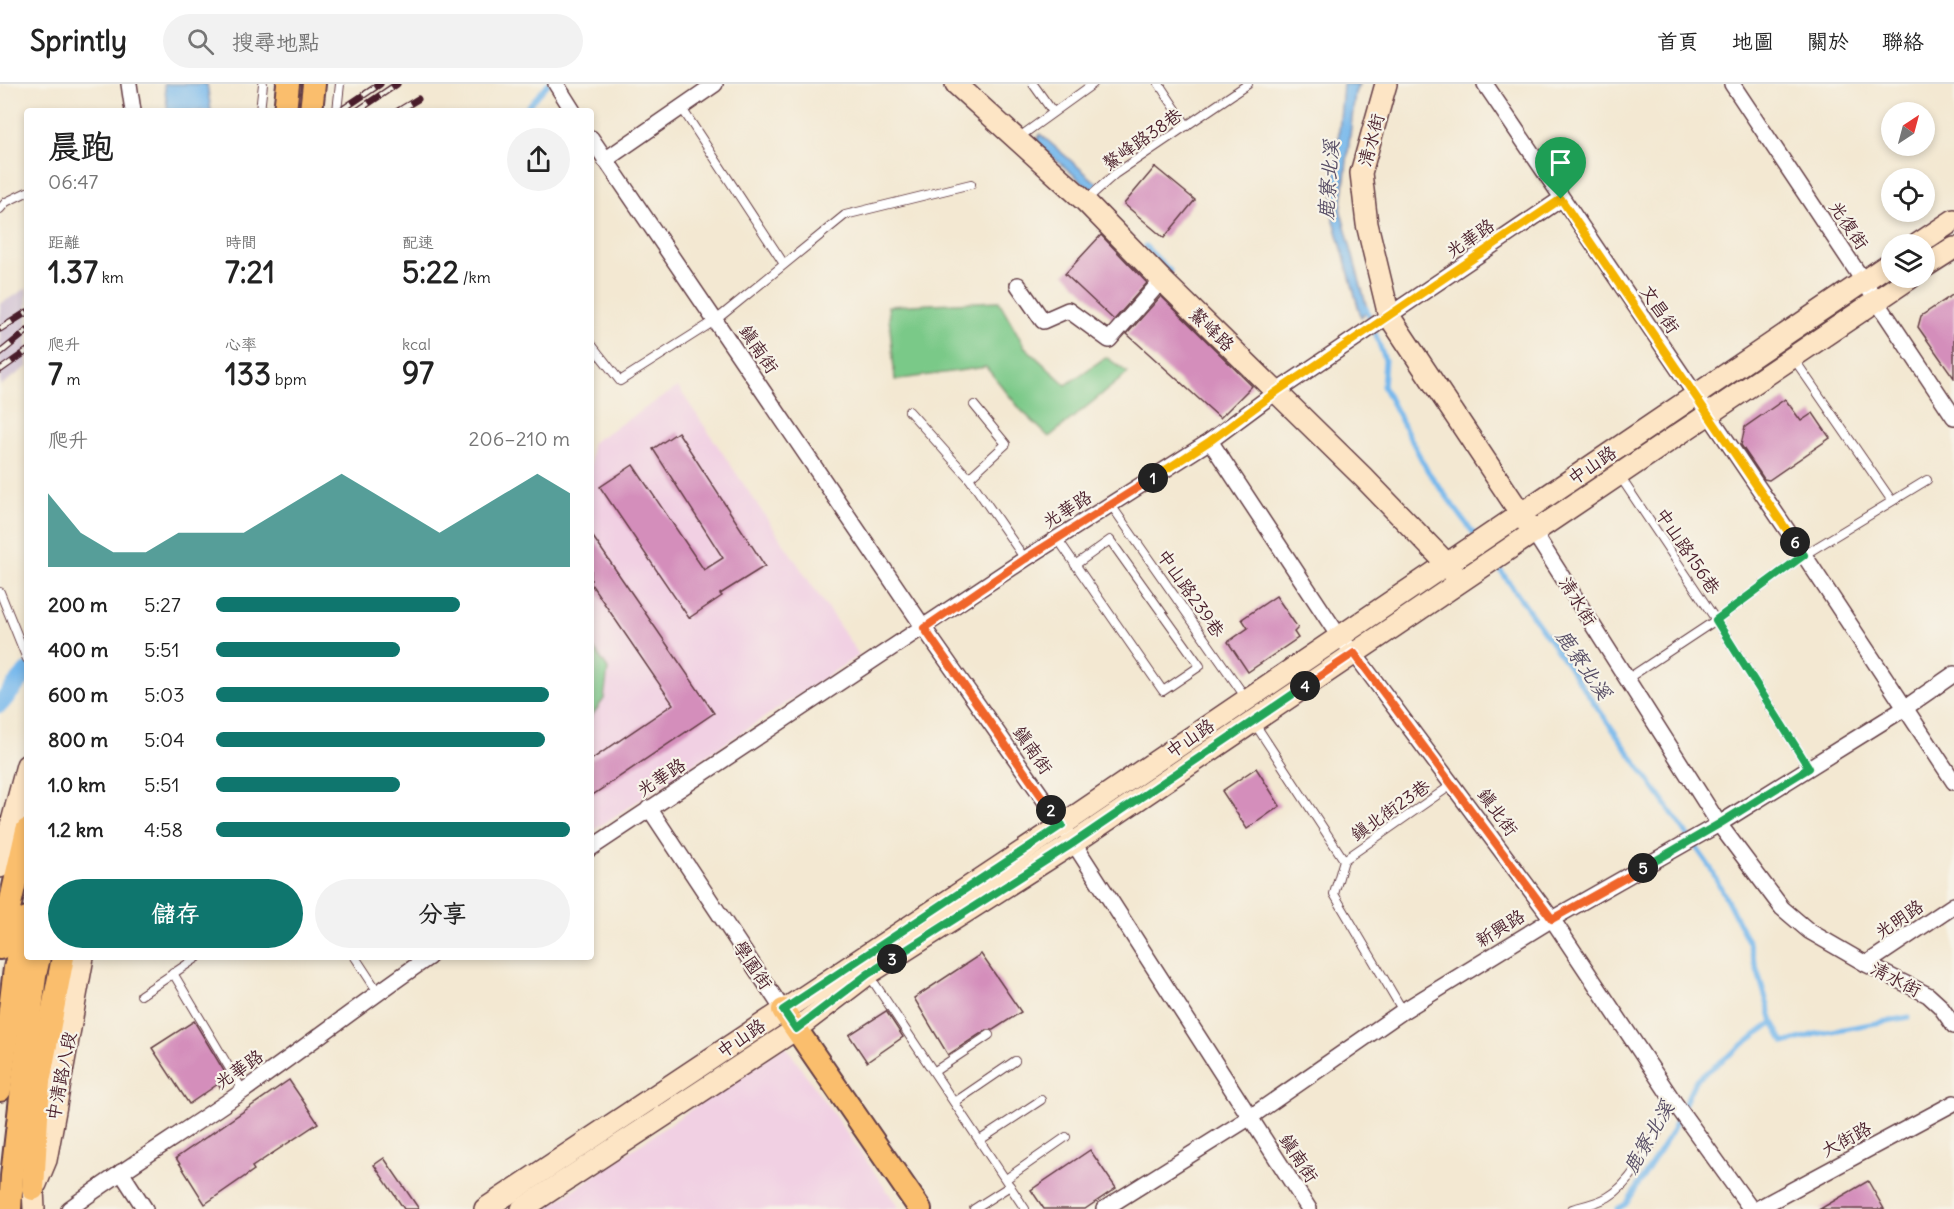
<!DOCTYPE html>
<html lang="zh-TW">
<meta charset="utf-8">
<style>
:root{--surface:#fff;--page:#f2f2f2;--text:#222;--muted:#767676;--line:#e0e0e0;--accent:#0f766e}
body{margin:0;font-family:Delius,"LXGW WenKai TC",sans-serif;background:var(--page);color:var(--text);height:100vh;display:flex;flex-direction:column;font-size:22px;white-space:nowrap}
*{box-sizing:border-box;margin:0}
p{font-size:20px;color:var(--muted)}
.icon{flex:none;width:33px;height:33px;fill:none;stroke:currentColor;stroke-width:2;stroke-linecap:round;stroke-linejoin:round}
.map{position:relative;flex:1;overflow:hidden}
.sheet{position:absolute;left:24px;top:24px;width:570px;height:852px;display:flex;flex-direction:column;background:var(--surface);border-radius:6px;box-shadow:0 3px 9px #0003}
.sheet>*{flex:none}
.needle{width:39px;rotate:36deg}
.controls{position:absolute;left:1881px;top:18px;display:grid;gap:12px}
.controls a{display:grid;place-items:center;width:54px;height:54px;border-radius:50%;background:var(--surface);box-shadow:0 3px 9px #0003;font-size:30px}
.pin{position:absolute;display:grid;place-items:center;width:51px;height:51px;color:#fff;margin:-62px -26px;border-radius:50% 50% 50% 0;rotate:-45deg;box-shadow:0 0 6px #0007}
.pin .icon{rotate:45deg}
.km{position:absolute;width:30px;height:30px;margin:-15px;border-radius:50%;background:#222;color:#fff;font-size:16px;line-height:30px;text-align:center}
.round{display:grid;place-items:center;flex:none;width:63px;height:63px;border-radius:32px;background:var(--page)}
.head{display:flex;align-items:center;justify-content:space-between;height:102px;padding:0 24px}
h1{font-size:33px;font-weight:700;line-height:45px}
.figures{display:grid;grid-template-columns:repeat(3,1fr);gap:9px;height:102px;padding:6px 24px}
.figures div{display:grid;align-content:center}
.figures b{font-size:30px;font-weight:700}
.figures small{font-size:16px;font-weight:400}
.figures p{font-size:16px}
.chart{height:168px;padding:12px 24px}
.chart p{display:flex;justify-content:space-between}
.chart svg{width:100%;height:108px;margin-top:6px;fill:var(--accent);opacity:.7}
.cta{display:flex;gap:12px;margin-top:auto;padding:12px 24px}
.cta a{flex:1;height:69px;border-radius:36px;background:var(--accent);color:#fff;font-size:24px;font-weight:700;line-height:69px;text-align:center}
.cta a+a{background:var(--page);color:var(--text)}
ul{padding:0 24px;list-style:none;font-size:20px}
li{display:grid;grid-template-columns:96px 72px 1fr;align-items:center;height:45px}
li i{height:15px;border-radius:8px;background:var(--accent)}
header{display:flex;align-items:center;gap:36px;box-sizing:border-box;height:84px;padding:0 30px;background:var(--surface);border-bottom:2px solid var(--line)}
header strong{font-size:28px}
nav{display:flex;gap:33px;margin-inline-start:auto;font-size:21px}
.search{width:420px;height:54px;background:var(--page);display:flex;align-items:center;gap:15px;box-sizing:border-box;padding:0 21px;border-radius:33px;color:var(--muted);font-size:22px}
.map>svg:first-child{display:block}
.built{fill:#f1d0e3}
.industrial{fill:#cebed1}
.green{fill:#7ac988;stroke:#62745a;stroke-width:1.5}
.water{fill:#76b8ec;stroke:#606c8c;stroke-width:1.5}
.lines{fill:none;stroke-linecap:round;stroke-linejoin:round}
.stream{stroke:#76b8ec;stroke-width:5}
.canal{stroke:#76b8ec;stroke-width:18}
.building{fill:#d48ebb}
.lane-casing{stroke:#633d44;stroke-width:10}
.street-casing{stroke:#633d44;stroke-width:18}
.secondary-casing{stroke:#633d44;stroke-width:24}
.primary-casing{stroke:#633d44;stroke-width:26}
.lane{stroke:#fff;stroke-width:8}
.street{stroke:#fff;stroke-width:15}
.secondary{stroke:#fde5c5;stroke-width:21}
.primary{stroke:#fabe6d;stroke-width:22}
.rail-casing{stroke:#4a1f2b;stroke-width:7}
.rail{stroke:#f7f3e8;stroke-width:4.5;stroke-dasharray:14;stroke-linecap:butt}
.split-1-casing{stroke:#fff;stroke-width:12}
.split-2-casing{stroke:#fff;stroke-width:12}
.split-3-casing{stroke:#fff;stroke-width:12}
.split-4-casing{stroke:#fff;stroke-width:12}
.split-5-casing{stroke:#fff;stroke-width:12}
.split-6-casing{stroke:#fff;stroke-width:12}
.split-7-casing{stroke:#fff;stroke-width:12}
.split-1{stroke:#f5b400;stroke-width:8}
.split-2{stroke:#f0652b;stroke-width:8}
.split-3{stroke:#22a559;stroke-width:8}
.split-4{stroke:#22a559;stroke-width:8}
.split-5{stroke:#f0652b;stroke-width:8}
.split-6{stroke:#22a559;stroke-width:8}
.split-7{stroke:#f5b400;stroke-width:8}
.labels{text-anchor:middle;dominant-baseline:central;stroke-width:4.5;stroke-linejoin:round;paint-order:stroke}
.street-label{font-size:18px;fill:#4a1f2b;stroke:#f7f3e8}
.water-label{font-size:20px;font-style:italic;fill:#574d65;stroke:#f7f3e8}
</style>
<header>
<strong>Sprintly</strong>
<div class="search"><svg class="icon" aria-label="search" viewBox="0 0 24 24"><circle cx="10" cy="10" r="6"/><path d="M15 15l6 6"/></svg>搜尋地點</div>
<nav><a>首頁</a><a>地圖</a><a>關於</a><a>聯絡</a></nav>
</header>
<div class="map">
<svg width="1954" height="1125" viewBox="0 0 1954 1125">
<rect width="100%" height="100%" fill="#f7f3e8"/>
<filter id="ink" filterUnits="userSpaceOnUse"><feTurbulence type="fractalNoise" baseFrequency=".0167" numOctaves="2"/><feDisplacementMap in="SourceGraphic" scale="12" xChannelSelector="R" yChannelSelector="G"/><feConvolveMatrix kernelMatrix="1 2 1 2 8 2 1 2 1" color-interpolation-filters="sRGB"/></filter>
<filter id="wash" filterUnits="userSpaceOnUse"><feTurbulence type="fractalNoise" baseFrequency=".008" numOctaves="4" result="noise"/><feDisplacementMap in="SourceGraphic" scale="24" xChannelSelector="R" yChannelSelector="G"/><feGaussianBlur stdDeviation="1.35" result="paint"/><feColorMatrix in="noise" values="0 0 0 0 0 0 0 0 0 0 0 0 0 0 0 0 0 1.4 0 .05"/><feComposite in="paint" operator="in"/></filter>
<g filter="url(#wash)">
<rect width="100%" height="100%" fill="#f3e8d2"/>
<g class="built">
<polygon points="678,303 859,571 591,748 591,359"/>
<polygon points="785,961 900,1125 546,1125"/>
</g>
<polygon class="industrial" points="27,204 27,283 0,302 0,220"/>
<g class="green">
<polygon points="999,217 1025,263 1066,301 1106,273 1128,289 1049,353 1021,326 986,283 895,296 888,222"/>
<polygon points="591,560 608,585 604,615 591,633"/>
</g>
<g class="water">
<polygon points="164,0 207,0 211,27 168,27"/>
<polygon points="1343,0 1359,0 1355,9 1341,128 1368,228 1361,233 1332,129"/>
<polygon points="1040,50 1099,101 1092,106 1036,59"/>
</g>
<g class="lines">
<g class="stream">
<polyline points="524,27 548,0"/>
<polyline points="1145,162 1170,187"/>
<polyline points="1366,224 1385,276 1383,302 1427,386 1477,454"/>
<polyline points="1496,480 1710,783 1749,859 1773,938 1695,997 1671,1049 1626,1120 1617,1125"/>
<polyline points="1773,938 1784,959 1816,950 1909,933"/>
</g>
<polyline class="canal" points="0,620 27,588"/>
</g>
<g id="blocks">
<g class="building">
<polygon points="1155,83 1195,116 1164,154 1124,120"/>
<polygon points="1101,151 1147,199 1114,236 1065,190"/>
<polygon points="1954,210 1954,294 1918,243 1921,232"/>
<polygon points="1161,212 1252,302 1220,334 1127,250"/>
<polygon points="1785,315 1801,337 1813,329 1830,354 1769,396 1764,395 1741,361 1745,343"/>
<polygon points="678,348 765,482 720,510 722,512 689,534 600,403 633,381 704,486 723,474 653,365"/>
<polygon points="591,450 714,629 591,712 591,676 673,620 591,500"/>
<polygon points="1276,512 1298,544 1294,548 1298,554 1248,588 1228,558 1248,544 1242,535"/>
<polygon points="1256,684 1280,722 1247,745 1222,707"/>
<polygon points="981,870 1021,928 993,946 986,946 948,971 914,914"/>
<polygon points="886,927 903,953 867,978 849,951"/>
<polygon points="194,937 230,997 220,1004 218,1000 189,1020 152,964"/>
<polygon points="289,996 318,1039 252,1083 254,1086 205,1120 176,1074"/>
<polygon points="1090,1066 1116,1104 1085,1125 1044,1125 1031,1106"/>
<polygon points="384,1074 419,1125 404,1125 374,1081"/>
<polygon points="1868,1097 1884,1125 1820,1125"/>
</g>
</g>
</g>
<g filter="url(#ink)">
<use href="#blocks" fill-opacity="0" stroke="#633d44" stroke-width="1.5"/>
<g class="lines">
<g class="lane-casing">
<g id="lane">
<polyline points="1033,0 1053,28"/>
<polyline points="1159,0 1187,42"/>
<polyline points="681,23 784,180"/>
<polyline points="260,27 263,0"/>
<polyline points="337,27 340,0"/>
<polyline points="1018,54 1093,0"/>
<polyline points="1086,116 1115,90 1248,0"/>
<polyline points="0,125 6,118 27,108"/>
<polyline points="591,260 620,297 716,236 845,131 971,100"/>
<polyline points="1794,275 1892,417"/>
<polyline points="909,327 969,394 1025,475"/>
<polyline points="1619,391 1716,536 1809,684"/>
<polyline points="969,394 1006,360 974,321"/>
<polyline points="1111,421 1246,614"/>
<polyline points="1057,454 1163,607 1200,582 1110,456 1075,481"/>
<polyline points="0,508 27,575"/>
<polyline points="1627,595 1716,536 1804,471 1927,396"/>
<polyline points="1255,640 1344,776 1334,810 1403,927"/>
<polyline points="22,745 27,726"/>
<polyline points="1344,776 1453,700"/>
<polyline points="355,873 378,908"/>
<polyline points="173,889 243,1007"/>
<polyline points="869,891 1025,1125"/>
<polyline points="141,911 198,873"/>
<polyline points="935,987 989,951"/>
<polyline points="955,1018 1015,977"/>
<polyline points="980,1056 1041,1016"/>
<polyline points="1006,1095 1066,1053"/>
<polyline points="974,1125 1010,1102"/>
<path d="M1572 1125C1583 1122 1598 1119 1608 1113 1636 1097 1657 1047 1674 1019"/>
</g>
</g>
<g class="street-casing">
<g id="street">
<polyline points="129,0 133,27"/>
<polyline points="556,0 573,27"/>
<polyline points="1485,0 1804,471 1954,698"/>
<polyline points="1732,0 1954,333"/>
<polyline points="591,54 924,544 1062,741 1309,1125"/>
<polyline points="605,76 715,0"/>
<polyline points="1018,201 1043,237 1068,226 1109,256 1162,196"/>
<polyline points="1210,357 1340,554 1354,569 1552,835 1674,1018 1751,1125"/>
<polyline points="1533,447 1719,740 1782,824 1809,847 1866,880 1928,911 1940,922 1954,942"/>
<polyline points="649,724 783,926"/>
<polyline points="591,764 1025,475 1210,357 1276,308 1561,115"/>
<polyline points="1866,880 1954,821"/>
<polyline points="121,1088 145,1125"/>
<path d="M69 1125C126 1083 186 1047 243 1007 306 963 366 916 429 873"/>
<polyline points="1104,1125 1249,1034 1403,927 1552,835 1719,740 1905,624 1954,590"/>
<polyline points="1757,1125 1954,1019"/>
</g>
</g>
<g class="secondary-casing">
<g id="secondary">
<polyline points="956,0 1085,117 1162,196 1363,393 1447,480 1454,490"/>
<polyline points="1386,0 1361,89 1367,140 1389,232 1527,439"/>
<polyline points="1918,160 1954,136"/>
<polyline points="1924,183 1954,164"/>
<polyline points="0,783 27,681"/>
<polyline points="36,1100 46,1076 83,873"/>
<polyline points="33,1105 34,1125"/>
<polyline points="485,1125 1062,741 1892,178"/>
<polyline points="522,1125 796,945 868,890 1072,760 1910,194"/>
</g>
</g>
<g class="primary-casing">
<g id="primary">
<polyline points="285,27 288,0"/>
<polyline points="311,27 314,0"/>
<polyline points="0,864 27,746"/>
<polyline points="783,926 920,1125"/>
<polyline points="0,1006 15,884 27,834"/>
<polyline points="33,1105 39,997 63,873"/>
<polyline points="10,1125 12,1092 35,891 39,873"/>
</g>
</g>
<use href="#lane" class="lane"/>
<use href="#street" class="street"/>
<use href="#secondary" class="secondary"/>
<use href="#primary" class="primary"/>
<g class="rail-casing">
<g id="rail">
<polyline points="340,27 380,0"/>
<polyline points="357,27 397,0"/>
<polyline points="398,27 418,15"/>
<polyline points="0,245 27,228"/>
<polyline points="0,269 27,247"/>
<polyline points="0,286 27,267"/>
</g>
</g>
<use href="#rail" class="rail"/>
</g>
</g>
<g class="lines" filter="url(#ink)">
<g class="split-1-casing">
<polyline id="split-1" points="1153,394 1210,357 1276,308 1561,115"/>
</g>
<g class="split-2-casing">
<polyline id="split-2" points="1051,726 924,544 1025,475 1153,394"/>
</g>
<g class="split-3-casing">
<polyline id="split-3" points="892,875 868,890 796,945 783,926 1062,741 1051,726"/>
</g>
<g class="split-4-casing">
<polyline id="split-4" points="892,875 1072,760 1305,602"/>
</g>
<g class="split-5-casing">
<polyline id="split-5" points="1305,602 1354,569 1552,835 1643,784"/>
</g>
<g class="split-6-casing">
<polyline id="split-6" points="1643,784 1719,740 1809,684 1716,536 1804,471 1795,458"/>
</g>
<g class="split-7-casing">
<polyline id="split-7" points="1561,115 1795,458"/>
</g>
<use href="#split-1" class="split-1"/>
<use href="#split-2" class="split-2"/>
<use href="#split-3" class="split-3"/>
<use href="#split-4" class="split-4"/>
<use href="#split-5" class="split-5"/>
<use href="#split-6" class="split-6"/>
<use href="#split-7" class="split-7"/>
</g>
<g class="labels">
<g class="street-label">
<text transform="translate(1142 55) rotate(-35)">鰲峰路38巷</text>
<text transform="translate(1371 56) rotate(-75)">清水街</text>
<text transform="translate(1849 141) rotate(56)">光復街</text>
<text transform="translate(1470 154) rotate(-34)">光華路</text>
<text transform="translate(1660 225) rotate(56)">文昌街</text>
<text transform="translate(1212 245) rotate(44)">鰲峰路</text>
<text transform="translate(759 265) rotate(56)">鎮南街</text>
<text transform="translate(1592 381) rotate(-34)">中山路</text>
<text transform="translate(1067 425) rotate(-32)">光華路</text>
<text transform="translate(1688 467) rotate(56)">中山路156巷</text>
<text transform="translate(1191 509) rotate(55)">中山路239巷</text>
<text transform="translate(1578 517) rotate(58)">清水街</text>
<text transform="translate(1190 654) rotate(-34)">中山路</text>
<text transform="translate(1033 666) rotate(55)">鎮南街</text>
<text transform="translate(661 693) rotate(-33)">光華路</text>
<text transform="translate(1390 726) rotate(-35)">鎮北街23巷</text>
<text transform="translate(1498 728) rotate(54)">鎮北街</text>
<text transform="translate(1899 835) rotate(-34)">光明路</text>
<text transform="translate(1500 844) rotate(-32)">新興路</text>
<text transform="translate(753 881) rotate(56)">學園街</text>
<text transform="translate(1896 895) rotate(27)">清水街</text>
<text transform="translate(741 954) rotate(-34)">中山路</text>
<text transform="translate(239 985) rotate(-35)">光華路</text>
<text transform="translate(61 992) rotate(-79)">中清路八段</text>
<text transform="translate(1846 1055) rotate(-28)">大街路</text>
<text transform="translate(1299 1074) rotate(57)">鎮南街</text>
</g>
<g class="water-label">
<text transform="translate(1328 96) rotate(-86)">鹿寮北溪</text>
<text transform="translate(1584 580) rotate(55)">鹿寮北溪</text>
<text transform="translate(1648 1053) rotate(-60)">鹿寮北溪</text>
</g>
</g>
</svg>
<div class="controls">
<a><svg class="needle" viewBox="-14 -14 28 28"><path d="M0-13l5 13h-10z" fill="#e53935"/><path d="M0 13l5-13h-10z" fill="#767676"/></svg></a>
<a><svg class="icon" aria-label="locate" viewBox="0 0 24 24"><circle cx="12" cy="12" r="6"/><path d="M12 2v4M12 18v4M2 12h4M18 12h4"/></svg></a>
<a><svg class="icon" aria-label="layers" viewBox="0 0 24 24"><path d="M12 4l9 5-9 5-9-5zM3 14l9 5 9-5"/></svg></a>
</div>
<div class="pin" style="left:1561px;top:115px;background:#1e9e55"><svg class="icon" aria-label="arrive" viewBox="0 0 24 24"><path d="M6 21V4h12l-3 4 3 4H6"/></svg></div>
<b class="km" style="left:1153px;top:394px">1</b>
<b class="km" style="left:1051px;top:726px">2</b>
<b class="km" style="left:892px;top:875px">3</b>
<b class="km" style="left:1305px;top:602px">4</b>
<b class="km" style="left:1643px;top:784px">5</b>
<b class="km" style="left:1795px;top:458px">6</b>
<section class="sheet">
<div class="head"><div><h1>晨跑</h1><p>06:47</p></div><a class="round"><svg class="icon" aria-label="share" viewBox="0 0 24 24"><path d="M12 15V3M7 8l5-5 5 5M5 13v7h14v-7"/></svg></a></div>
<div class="figures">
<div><p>距離</p><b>1.37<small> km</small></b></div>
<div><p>時間</p><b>7:21</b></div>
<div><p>配速</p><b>5:22<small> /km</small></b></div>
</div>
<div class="figures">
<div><p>爬升</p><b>7<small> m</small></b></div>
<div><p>心率</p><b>133<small> bpm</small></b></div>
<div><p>kcal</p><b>97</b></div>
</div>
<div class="chart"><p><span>爬升</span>206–210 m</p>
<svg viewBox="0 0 160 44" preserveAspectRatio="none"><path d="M0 44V14L10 30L20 38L30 38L40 30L50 30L60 30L70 22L80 14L90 6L100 14L110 22L120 30L130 22L140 14L150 6L160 14V44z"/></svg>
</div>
<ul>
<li><b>200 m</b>5:27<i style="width:69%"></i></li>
<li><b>400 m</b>5:51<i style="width:52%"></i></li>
<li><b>600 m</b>5:03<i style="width:94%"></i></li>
<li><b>800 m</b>5:04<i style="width:93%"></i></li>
<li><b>1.0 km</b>5:51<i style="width:52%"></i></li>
<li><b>1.2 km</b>4:58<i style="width:100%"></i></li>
</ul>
<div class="cta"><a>儲存</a><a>分享</a></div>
</section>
</div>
